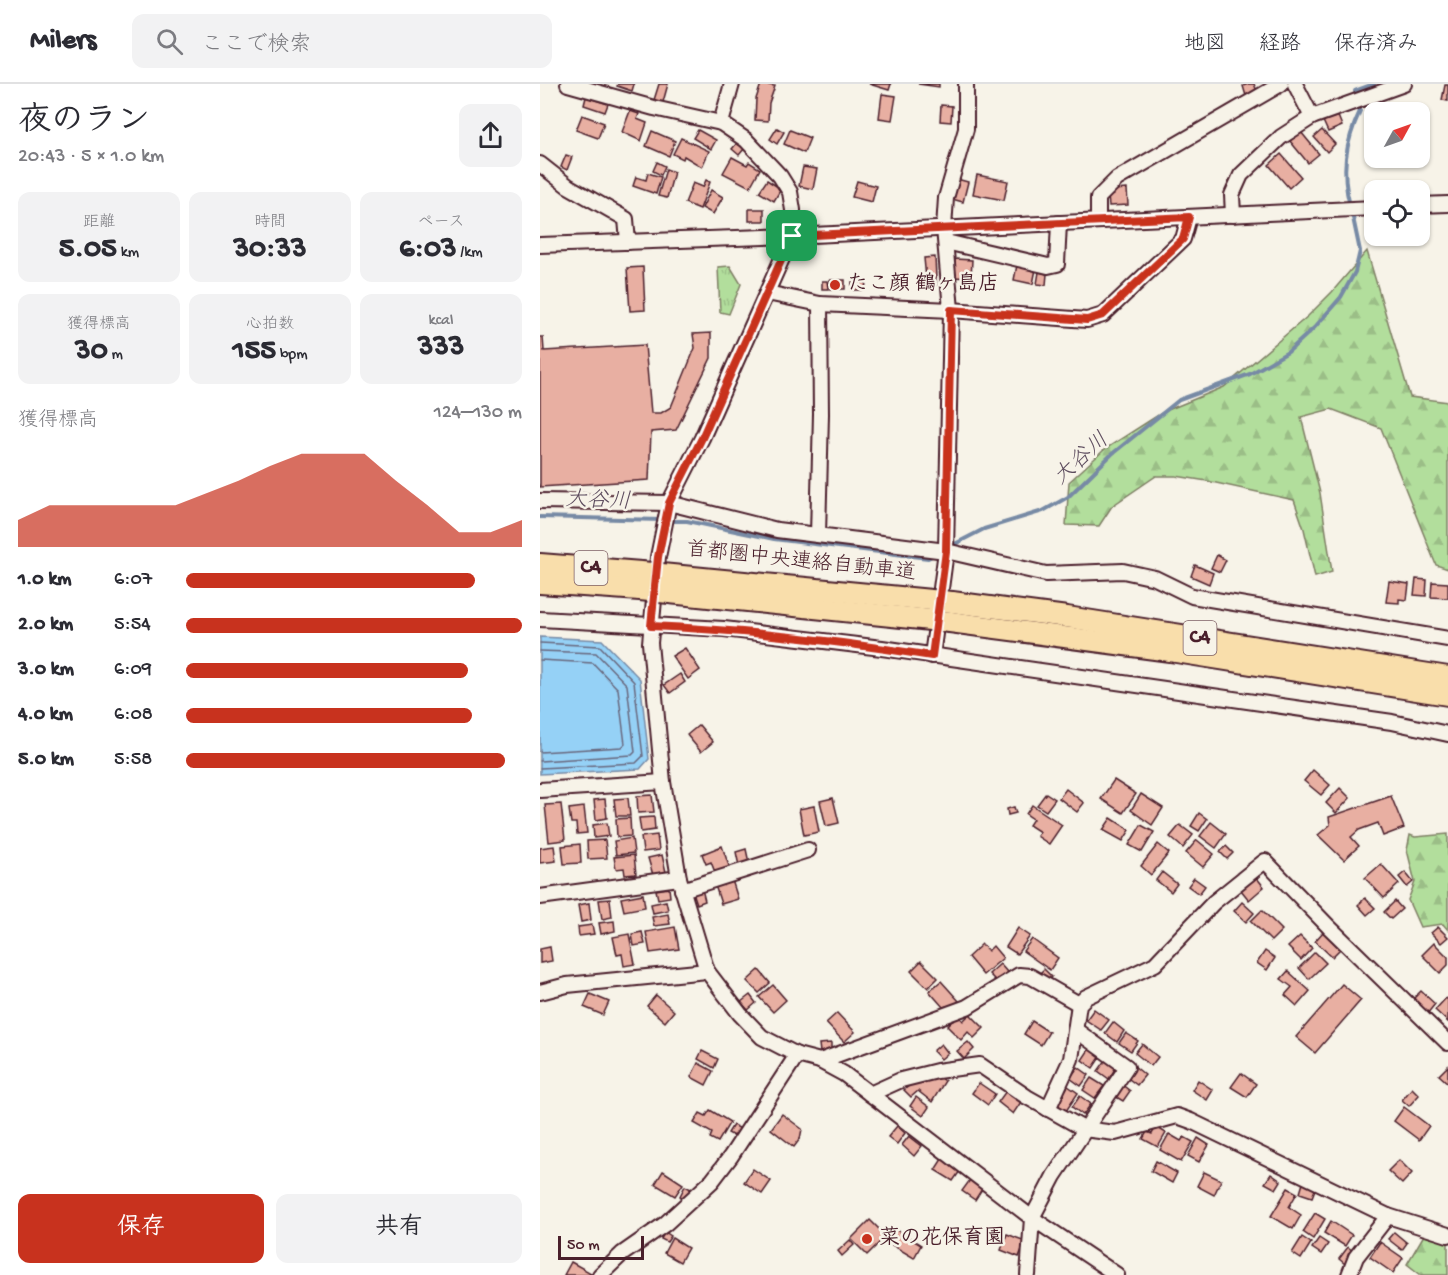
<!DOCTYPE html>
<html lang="ja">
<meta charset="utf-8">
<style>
:root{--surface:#fff;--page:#f2f2f3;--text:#2b2b33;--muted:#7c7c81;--line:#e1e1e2;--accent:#c8321e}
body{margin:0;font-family:"Gochi Hand","Klee One",sans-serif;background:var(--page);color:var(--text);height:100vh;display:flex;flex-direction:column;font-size:22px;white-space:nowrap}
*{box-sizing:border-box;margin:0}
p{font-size:20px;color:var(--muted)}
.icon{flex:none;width:33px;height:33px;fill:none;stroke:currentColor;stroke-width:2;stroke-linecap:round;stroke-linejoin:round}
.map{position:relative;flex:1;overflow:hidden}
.sheet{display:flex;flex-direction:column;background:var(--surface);width:540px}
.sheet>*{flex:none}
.needle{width:39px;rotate:50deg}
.tools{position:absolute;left:824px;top:18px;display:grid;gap:12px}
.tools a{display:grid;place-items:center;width:66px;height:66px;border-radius:12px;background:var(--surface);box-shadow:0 2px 4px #0004;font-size:30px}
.scale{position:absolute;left:18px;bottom:15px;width:86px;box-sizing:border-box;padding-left:6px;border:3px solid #4a1f2b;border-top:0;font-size:16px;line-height:21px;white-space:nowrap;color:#4a1f2b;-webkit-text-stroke:4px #f7f3e8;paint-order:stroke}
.pin{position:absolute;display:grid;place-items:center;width:51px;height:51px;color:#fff;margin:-26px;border-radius:12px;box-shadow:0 3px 9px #0006}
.round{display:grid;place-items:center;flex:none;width:63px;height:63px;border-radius:12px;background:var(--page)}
.head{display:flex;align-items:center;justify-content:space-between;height:102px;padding:0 18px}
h1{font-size:33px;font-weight:700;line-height:45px}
.stats{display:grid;grid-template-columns:repeat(3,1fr);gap:9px;height:102px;padding:6px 18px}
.stats div{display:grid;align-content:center;border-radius:12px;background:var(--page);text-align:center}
.stats b{font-size:30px;font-weight:700}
.stats small{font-size:16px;font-weight:400}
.stats p{font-size:16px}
.chart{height:168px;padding:12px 18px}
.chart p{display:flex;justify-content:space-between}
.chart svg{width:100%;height:108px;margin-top:6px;fill:var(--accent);opacity:.7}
.cta{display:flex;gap:12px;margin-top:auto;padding:12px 18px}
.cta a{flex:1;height:69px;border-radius:12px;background:var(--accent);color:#fff;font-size:24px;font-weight:700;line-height:69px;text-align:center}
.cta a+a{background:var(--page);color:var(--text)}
ul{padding:0 18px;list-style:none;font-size:20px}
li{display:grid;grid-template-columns:96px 72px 1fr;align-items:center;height:45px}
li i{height:15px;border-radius:8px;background:var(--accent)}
header{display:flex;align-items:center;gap:36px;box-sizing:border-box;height:84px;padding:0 30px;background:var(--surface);border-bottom:2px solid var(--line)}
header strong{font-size:28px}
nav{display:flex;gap:33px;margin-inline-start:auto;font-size:21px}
.search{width:420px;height:54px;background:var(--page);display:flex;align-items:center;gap:15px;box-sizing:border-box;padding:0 21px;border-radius:12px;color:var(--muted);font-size:22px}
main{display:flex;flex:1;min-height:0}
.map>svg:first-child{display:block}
.forest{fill:url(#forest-firs);stroke:#7e7e64;stroke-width:1.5}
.park{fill:url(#park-tufts);stroke:#7e7e64;stroke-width:1.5}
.water{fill:#95d1f6;stroke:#778aa5;stroke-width:1.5}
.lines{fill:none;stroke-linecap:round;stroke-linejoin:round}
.shore{stroke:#68667c;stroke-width:1.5}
.stream{stroke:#778aa5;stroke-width:4}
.building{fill:#e8afa2;stroke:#4a1f2b;stroke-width:1.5}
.minor-casing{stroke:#4a1f2b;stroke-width:18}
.highway-casing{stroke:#4a1f2b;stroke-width:24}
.minor{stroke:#f7f3e8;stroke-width:14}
.highway{stroke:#f9deab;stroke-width:20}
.highway-bridge-casing{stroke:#4a1f2b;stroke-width:24;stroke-linecap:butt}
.highway-bridge{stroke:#f9deab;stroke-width:20}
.route-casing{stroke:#fff;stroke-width:12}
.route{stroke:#c8321e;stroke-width:8}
.poi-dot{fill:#c8321e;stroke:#f7f3e8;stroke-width:2}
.labels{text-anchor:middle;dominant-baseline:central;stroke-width:5;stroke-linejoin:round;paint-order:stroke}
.shield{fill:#f7f3e8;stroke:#7e5f64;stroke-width:1.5}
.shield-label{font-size:20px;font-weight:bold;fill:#4a1f2b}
.poi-label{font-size:21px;font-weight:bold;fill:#4a1f2b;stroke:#f7f3e8;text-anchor:start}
.street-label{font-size:21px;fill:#4a1f2b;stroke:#f7f3e8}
.water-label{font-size:22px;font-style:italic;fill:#5d4c5e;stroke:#f7f3e8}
</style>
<header>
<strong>Milers</strong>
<div class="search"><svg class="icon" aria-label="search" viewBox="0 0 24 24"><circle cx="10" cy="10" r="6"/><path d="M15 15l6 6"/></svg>ここで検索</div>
<nav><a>地図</a><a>経路</a><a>保存済み</a></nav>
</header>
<main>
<section class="sheet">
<div class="head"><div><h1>夜のラン</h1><p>20:43 · 5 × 1.0 km</p></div><a class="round"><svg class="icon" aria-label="share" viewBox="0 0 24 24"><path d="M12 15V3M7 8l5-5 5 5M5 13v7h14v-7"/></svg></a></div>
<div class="stats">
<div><p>距離</p><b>5.05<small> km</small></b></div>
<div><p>時間</p><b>30:33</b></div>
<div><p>ペース</p><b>6:03<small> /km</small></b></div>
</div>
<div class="stats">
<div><p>獲得標高</p><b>30<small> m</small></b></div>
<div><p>心拍数</p><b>155<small> bpm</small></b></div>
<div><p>kcal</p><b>333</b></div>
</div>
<div class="chart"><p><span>獲得標高</span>124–130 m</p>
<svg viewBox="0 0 160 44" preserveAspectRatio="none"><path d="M0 44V33L10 27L20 27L30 27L40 27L50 27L60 22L70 17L80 11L90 6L100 6L110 6L120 17L130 27L140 38L150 38L160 33V44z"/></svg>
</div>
<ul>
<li><b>1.0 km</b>6:07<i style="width:86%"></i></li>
<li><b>2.0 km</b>5:54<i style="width:100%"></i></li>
<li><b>3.0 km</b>6:09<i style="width:84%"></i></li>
<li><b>4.0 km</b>6:08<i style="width:85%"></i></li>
<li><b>5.0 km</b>5:58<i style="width:95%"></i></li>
</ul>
<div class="cta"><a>保存</a><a>共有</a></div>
</section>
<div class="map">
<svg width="908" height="1191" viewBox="0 0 908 1191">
<defs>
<pattern id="forest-firs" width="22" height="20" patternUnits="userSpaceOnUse" patternTransform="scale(1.5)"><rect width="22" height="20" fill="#b2de9c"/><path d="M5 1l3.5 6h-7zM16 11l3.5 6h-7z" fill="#9bbe87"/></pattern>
<pattern id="park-tufts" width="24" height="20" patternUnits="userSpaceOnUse" patternTransform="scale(1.5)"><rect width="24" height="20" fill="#b2de9c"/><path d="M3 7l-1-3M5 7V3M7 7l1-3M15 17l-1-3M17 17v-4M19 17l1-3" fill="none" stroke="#9bbe87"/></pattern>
</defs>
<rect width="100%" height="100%" fill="#f7f3e8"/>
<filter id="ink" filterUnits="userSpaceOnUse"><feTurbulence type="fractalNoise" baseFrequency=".0167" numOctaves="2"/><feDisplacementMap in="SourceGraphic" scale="12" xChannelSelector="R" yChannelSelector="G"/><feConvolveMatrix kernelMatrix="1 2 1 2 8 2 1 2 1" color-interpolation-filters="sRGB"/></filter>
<g filter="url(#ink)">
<g class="forest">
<polygon points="827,167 870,313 908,318 908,485 896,481 841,344 791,325 761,333 780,409 792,488 775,493 764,445 754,416 667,397 636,392 616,392 572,422 559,442 526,441 529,398 565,365 623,328 684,303 768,232 792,208"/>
<polygon points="908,750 908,846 903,840 880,843 868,816 875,798 867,766 870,751 875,753"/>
<polygon points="884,1151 908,1158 908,1191 881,1191 867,1180"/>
</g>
<polygon class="park" points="190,182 201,200 189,230 180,228 178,183"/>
<polygon class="water" points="0,553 62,556 100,595 109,675 100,685 0,690"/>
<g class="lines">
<g class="shore">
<polyline points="0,559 60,562 94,598 103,672 96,679 0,684"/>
<polyline points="0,567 56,569 87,601 95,668 92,671 0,677"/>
<polyline points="0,576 53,579 78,605 85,660 82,663 0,668"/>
</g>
<g class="stream">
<path d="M810 122C801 88 805 59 820 27L815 7 834 0"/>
<polyline points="0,433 122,436"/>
<polyline points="130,437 147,437 234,455 388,474 394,471"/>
<polyline points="409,463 444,445 503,427 528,413 572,370 639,316 710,290 748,268 775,243 801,213 815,188 820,167 812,129"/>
</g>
</g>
<g class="building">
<polygon points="78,0 94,0 92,7 77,2"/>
<polygon points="119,0 128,0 123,18 114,16"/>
<polygon points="221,0 235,2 229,19 228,37 215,36 216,15"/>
<polygon points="329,0 351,0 349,6"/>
<polygon points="378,0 399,0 399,3"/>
<polygon points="708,0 714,0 717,7 706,12 703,2"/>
<polygon points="905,1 908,1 908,17 902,16"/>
<polygon points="342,10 356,12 352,36 339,34"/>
<polygon points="46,13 68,20 65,28 44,21"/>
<polygon points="401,21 412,22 411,38 400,37"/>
<polygon points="842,23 864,28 841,28"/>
<polygon points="90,27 99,30 97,35 107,39 101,57 82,48"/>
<polygon points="42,31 64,39 58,54 36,46"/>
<polygon points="798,32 802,42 788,48 783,37"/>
<polygon points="237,44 244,48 237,60 230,55"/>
<polygon points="158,46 176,56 171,65 153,54"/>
<polygon points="250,46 270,54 264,69 244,60"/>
<polygon points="782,46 795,60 787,68 774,53"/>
<polygon points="112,47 135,57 129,72 106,62"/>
<polygon points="761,48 779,70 768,79 750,57"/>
<polygon points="141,54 169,67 162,83 144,72 143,75 133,70"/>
<polygon points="197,59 204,65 199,71 192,65"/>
<polygon points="741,70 761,93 749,104 729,81"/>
<polygon points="26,71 32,73 27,86 21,83"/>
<polygon points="192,73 207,81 209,78 220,85 210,103 183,89"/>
<polygon points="117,78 125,82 121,91 113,87"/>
<polygon points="263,83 277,85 273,105 259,102"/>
<polygon points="126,85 134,88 127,114 118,112"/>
<polygon points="108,89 121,93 116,110 93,102 96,93 106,96"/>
<polygon points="437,91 468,97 464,116 433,110"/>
<polygon points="417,95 428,98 423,118 412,115"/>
<polygon points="166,96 170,98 160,125 145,119 153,99 163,103"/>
<polygon points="227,96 241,105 234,117 219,108"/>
<polygon points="317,97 336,102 332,118 312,113"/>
<polygon points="587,105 588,121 569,122 568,112 574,111 573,106"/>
<polygon points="171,106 183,113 173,130 162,124"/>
<rect x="209" y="125" width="15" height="12"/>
<polygon points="395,173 396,194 386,195 384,174"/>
<polygon points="415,175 432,176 431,194 413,193"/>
<polygon points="477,181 496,185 493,200 474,196"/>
<polygon points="103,183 105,226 90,227 87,184"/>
<polygon points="499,188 507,190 506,201 497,200"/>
<rect x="290" y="196" width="15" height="9"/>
<polygon points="396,196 396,201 387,202 387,197"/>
<polygon points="282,197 287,197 288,205 282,205"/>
<polygon points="312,198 326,198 325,206 312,206"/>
<polygon points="171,249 171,274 136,346 111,348 109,396 0,403 0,253 3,253 4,267 105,261 111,329 121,329 131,323 155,264 153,250"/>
<polygon points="677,471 686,476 680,488 671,484"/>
<polygon points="655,481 673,489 669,500 651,492"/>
<polygon points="876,495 887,496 886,512 874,511"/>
<polygon points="849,497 869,500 867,516 859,515 859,519 846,518"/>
<polygon points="892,498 908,499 908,514 891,513"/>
<polygon points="145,564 160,586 148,595 132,572"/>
<polygon points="140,590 145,598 130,609 124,601"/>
<polygon points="159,641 173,658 161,668 147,651"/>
<polygon points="773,686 790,701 781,711 764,697"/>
<polygon points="574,696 596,710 583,729 561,715"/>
<polygon points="800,704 810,714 796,729 786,719"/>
<polygon points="526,705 544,719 537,728 519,714"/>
<polygon points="506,709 515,715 506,727 497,721"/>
<polygon points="601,710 623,724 612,741 591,726"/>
<polygon points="112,711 114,728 98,729 97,712"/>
<polygon points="851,712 864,744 843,752 838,739 819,746 811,753 819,762 804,776 778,751 790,741 789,733"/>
<polygon points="88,714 90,732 76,732 74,715"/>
<polygon points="293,714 299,739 286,742 280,717"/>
<polygon points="65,715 67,734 56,736 54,716"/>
<polygon points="21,720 25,756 9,758 5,721"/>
<polygon points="492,721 522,741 509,760 497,752 500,748 489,741 493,735 486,730"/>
<polygon points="274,722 279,748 264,751 259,725"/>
<polygon points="44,723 47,749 37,750 36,739 31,739 29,725"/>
<polygon points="474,723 476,729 468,731 467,725"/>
<polygon points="659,729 667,735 659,747 651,742"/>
<polygon points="114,733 115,746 101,748 99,734"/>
<polygon points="90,734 91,752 77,753 76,735"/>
<polygon points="571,734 590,746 583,757 563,746"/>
<polygon points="671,738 686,750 676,764 660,752"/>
<polygon points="67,739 69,752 54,754 53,741"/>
<polygon points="601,741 614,748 602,768 589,761"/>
<polygon points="640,741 653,751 643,764 630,753"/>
<polygon points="117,751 119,766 103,768 101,753"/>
<polygon points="92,754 94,769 76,771 74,757"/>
<polygon points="65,756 67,774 48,775 47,757"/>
<polygon points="657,756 674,770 663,783 646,769"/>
<polygon points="40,760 41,779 24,780 22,762"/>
<polygon points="618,760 629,769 611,791 601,782"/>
<polygon points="14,762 16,777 0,779 0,764"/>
<polygon points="182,762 190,785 176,791 171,778 166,780 162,770"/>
<polygon points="686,762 693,769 687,775 680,768"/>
<polygon points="206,765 209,779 199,782 196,768"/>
<polygon points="94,771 96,790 85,791 84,784 76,785 74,773"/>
<polygon points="122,771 126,788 113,791 108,774"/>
<polygon points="841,780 859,800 844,814 825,794"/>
<polygon points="622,788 637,800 631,808 616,796"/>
<polygon points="865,788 873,798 867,803 859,793"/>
<polygon points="716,793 724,803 709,816 701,806"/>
<polygon points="654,794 665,802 659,810 648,802"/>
<polygon points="192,796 198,815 181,820 175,801"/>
<polygon points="129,804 130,813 118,815 116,806"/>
<polygon points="162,805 165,817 157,820 153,808"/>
<polygon points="103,810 105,823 84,827 81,814"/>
<polygon points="825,814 835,824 827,831 818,821"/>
<polygon points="70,815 72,833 62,835 59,816"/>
<polygon points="126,817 128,826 113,829 111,820"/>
<polygon points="855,817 862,825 851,835 844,828"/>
<polygon points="702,818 714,829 706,838 694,827"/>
<polygon points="49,819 51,836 41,838 38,821"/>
<polygon points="722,826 742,846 731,857 711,837"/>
<polygon points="128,830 130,840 114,842 112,833"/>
<polygon points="74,837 75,847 61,850 59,839"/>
<polygon points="52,841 54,850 39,852 38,843"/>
<polygon points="135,843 139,865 110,869 106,848"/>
<polygon points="898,843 908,853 901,859 891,849"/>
<polygon points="478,844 490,852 477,870 466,863"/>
<polygon points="102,848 105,860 94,862 92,850"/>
<polygon points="783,848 800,865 792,873 775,857"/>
<polygon points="89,850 95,880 84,882 82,870 77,871 73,853"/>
<polygon points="760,852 772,864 761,876 748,863"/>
<polygon points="492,855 518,874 510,886 483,867"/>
<polygon points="894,859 908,873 908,881 900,889 882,871"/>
<polygon points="442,860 448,867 453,862 463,874 443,891 428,873"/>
<polygon points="10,863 12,877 0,879 0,865"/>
<polygon points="725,867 735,874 727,886 717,879"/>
<polygon points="775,868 786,879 769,895 759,884"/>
<polygon points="381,877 398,894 388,904 371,887"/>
<polygon points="460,880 467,888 456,897 449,890"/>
<polygon points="504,885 512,893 507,898 499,890"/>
<polygon points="219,886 230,899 219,909 207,897"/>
<polygon points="748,887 770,907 757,922 745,911 752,903 741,895"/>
<polygon points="401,897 419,917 416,920 403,923 389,907"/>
<polygon points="802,900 821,916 775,969 756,953"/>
<polygon points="233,901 246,916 233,928 219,913"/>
<polygon points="881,907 895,920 887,930 872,916"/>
<polygon points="50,910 69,918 63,931 44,923"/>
<polygon points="116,911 134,927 125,938 107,922"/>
<polygon points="210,911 216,919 208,926 201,918"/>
<polygon points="906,914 908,916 908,938 895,926"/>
<polygon points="554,925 569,936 561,946 546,936"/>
<polygon points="297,929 315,948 304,958 286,939"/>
<polygon points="430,930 444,944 434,954 428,948 421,956 407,942 418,931 423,937"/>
<polygon points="492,937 509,948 501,961 484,950"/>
<polygon points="573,938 584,947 577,958 565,949"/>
<polygon points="586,949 598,957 591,967 579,959"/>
<polygon points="428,958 434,965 424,975 417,967"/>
<polygon points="291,959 291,966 280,968 279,960"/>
<polygon points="401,960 408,969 401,975 393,967"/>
<polygon points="602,960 618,973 611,982 595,969"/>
<polygon points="550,964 561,972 553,984 542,976"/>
<polygon points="162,967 178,975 174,984 158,975"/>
<polygon points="566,976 576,983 569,995 558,987"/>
<polygon points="158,979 173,987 166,1001 151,993"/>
<polygon points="593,981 605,991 597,1001 585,992"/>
<polygon points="908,982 908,999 899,991"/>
<polygon points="538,983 549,991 541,1002 530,994"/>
<polygon points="701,989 716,1000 707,1013 691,1003"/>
<polygon points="397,991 405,997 392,1018 378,1007 371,1013 364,1006 374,998"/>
<polygon points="551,994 564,1002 555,1014 543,1006"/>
<polygon points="658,996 673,1006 667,1016 652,1006"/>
<polygon points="439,999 455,1010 448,1021 432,1009"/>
<polygon points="581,1000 590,1007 583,1017 573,1011"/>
<polygon points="528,1002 538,1009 526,1027 516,1020"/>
<polygon points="872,1004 879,1011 869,1022 862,1016"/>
<polygon points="466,1007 481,1018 473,1030 458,1018"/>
<polygon points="540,1012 551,1020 543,1031 532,1023"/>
<polygon points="376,1013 389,1023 383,1032 370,1022"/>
<polygon points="864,1023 889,1042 879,1056 854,1037"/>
<polygon points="170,1026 190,1038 178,1058 170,1054 172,1049 154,1039 160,1029 166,1032"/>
<polygon points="242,1030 262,1045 260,1055 254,1063 231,1045"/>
<polygon points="193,1041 201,1045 197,1054 188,1049"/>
<polygon points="357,1042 365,1049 357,1060 348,1053"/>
<polygon points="616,1043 626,1049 618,1063 603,1055 607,1048 612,1050"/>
<polygon points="629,1050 641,1057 644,1053 653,1058 641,1078 620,1066"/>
<polygon points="369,1052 382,1062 374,1072 362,1061"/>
<polygon points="658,1054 669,1061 659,1078 648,1072"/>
<polygon points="402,1075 420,1087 413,1097 395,1086"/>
<polygon points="859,1076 872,1089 862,1100 848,1087"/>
<polygon points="616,1077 637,1089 632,1099 611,1087"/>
<polygon points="213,1085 231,1097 222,1110 204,1098"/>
<polygon points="123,1087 143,1100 135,1112 115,1100"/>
<polygon points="664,1088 681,1096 674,1111 657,1102"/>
<polygon points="731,1090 741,1097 736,1105 725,1099"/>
<polygon points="430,1096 442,1105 435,1116 422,1107"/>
<polygon points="763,1099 776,1103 772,1113 760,1109"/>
<polygon points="145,1102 151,1105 145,1115 140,1112"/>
<polygon points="748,1104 757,1109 749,1123 761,1131 753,1145 731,1132"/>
<polygon points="775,1129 785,1135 773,1155 763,1148"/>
<polygon points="330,1136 346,1152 327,1171 311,1155"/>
<polygon points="791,1137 812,1151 805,1162 784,1149"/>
<polygon points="355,1145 381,1161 374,1174 347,1158"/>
<polygon points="125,1148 131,1152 127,1158 121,1155"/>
<polygon points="854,1148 867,1159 862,1166 848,1155"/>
<polygon points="467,1150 485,1157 479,1173 461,1166"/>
<polygon points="762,1153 771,1159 761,1175 752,1169"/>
<polygon points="132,1154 148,1164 140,1178 124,1169"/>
<polygon points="779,1154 788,1160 781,1170 772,1164"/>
<polygon points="310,1156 314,1161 302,1172 298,1167"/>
<polygon points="840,1158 863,1174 853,1189 830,1173"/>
<polygon points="808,1163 814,1168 805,1180 799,1175"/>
<polygon points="31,1178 51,1189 50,1191 24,1191"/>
</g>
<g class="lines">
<g class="minor-casing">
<g id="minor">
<polyline points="28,0 114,24 181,39 206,56 240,92 250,108 253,126 252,152 162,354 129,419 118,473 110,559 123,698 139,794 167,887 200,930 222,953 257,971 280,977 304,990 492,1134 577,1191"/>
<polyline points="755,0 772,33"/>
<polyline points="181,39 192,0"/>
<polyline points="0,80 28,102 86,135 88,158"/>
<polyline points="879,121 908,120"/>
<polyline points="693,131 692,111 701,91 741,53 772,33 864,0"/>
<polyline points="558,137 558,114 577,95 741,0"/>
<polyline points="406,158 508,182 517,180 519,139"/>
<polyline points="0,161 252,152 834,124"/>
<polyline points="227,209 280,220 411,226 547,236 563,231 643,155 649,133"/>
<polyline points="0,417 129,419 237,446 406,467 506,490 583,487 615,494 652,512 908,555"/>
<polyline points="278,451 281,330 280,220"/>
<polyline points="0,535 184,545 342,564 852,638 908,650"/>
<polyline points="392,572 406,467 411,226 404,144 406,114 426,45 426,0"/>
<polyline points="0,706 123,698"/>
<polyline points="142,806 268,766"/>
<polyline points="0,813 139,794"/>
<polyline points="0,908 27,901 167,887"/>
<polyline points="280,977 427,923 479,891 490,892 539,920"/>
<polyline points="330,1010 361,996 397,987 440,981 487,1013 544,1045 575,1049 637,1032 651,1037 848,1132 908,1151"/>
<polyline points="508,1025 531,975 539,920 546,913 615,880 674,818 725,777 789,843 908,959"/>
<polyline points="60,1191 82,1170 125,1140 172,1097 191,1072 257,971"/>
<polyline points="488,1191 492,1134 514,1092 587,983 537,947"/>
<polyline points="809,1191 816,1173 848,1132"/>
</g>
</g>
<g class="highway-casing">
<g id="highway">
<polyline points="0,480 101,488"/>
<polyline points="0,499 100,506"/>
<polyline points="412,518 527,533 908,593"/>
<polyline points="410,538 630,567 908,611"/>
</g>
</g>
<use href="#minor" class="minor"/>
<use href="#highway" class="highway"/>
<g class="highway-bridge-casing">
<g id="highway-bridge">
<polyline points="101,488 412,518"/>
<polyline points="100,506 410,538"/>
</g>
</g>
<use href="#highway-bridge" class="highway-bridge"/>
</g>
</g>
<g class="lines" filter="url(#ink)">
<g class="route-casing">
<path id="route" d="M649 133 643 155 563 231 547 236 411 226 406 467 392 572C299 557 205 546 111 542L118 473 129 419 162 354 252 152Z"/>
</g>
<use href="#route" class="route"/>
</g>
<g class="poi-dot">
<circle cx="295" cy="201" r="6"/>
<circle cx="327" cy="1155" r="6"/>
</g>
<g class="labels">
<g class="shield">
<rect x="34.5" y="467" width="33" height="34" rx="4.5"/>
<rect x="643.5" y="537" width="33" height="34" rx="4.5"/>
</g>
<g class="shield-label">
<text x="51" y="484">C4</text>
<text x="660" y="554">C4</text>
</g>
<g class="poi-label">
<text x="307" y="201">たこ顔 鶴ヶ島店</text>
<text x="339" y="1155">菜の花保育園</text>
</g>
<g class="street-label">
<text transform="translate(261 479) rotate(6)">首都圏中央連絡自動車道</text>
</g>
<g class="water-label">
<text transform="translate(542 376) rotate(-42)">大谷川</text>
<text transform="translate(58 418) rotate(2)">大谷川</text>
</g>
</g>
</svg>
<div class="tools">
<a><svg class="needle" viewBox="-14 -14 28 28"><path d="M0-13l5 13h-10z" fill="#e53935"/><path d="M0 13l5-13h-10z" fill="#7c7c81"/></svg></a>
<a><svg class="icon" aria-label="locate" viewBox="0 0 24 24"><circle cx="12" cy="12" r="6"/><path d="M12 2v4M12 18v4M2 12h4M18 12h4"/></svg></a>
</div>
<div class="scale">50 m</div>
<div class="pin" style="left:252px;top:152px;background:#1e9e55"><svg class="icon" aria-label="arrive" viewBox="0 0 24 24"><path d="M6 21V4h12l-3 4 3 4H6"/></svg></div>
</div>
</main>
